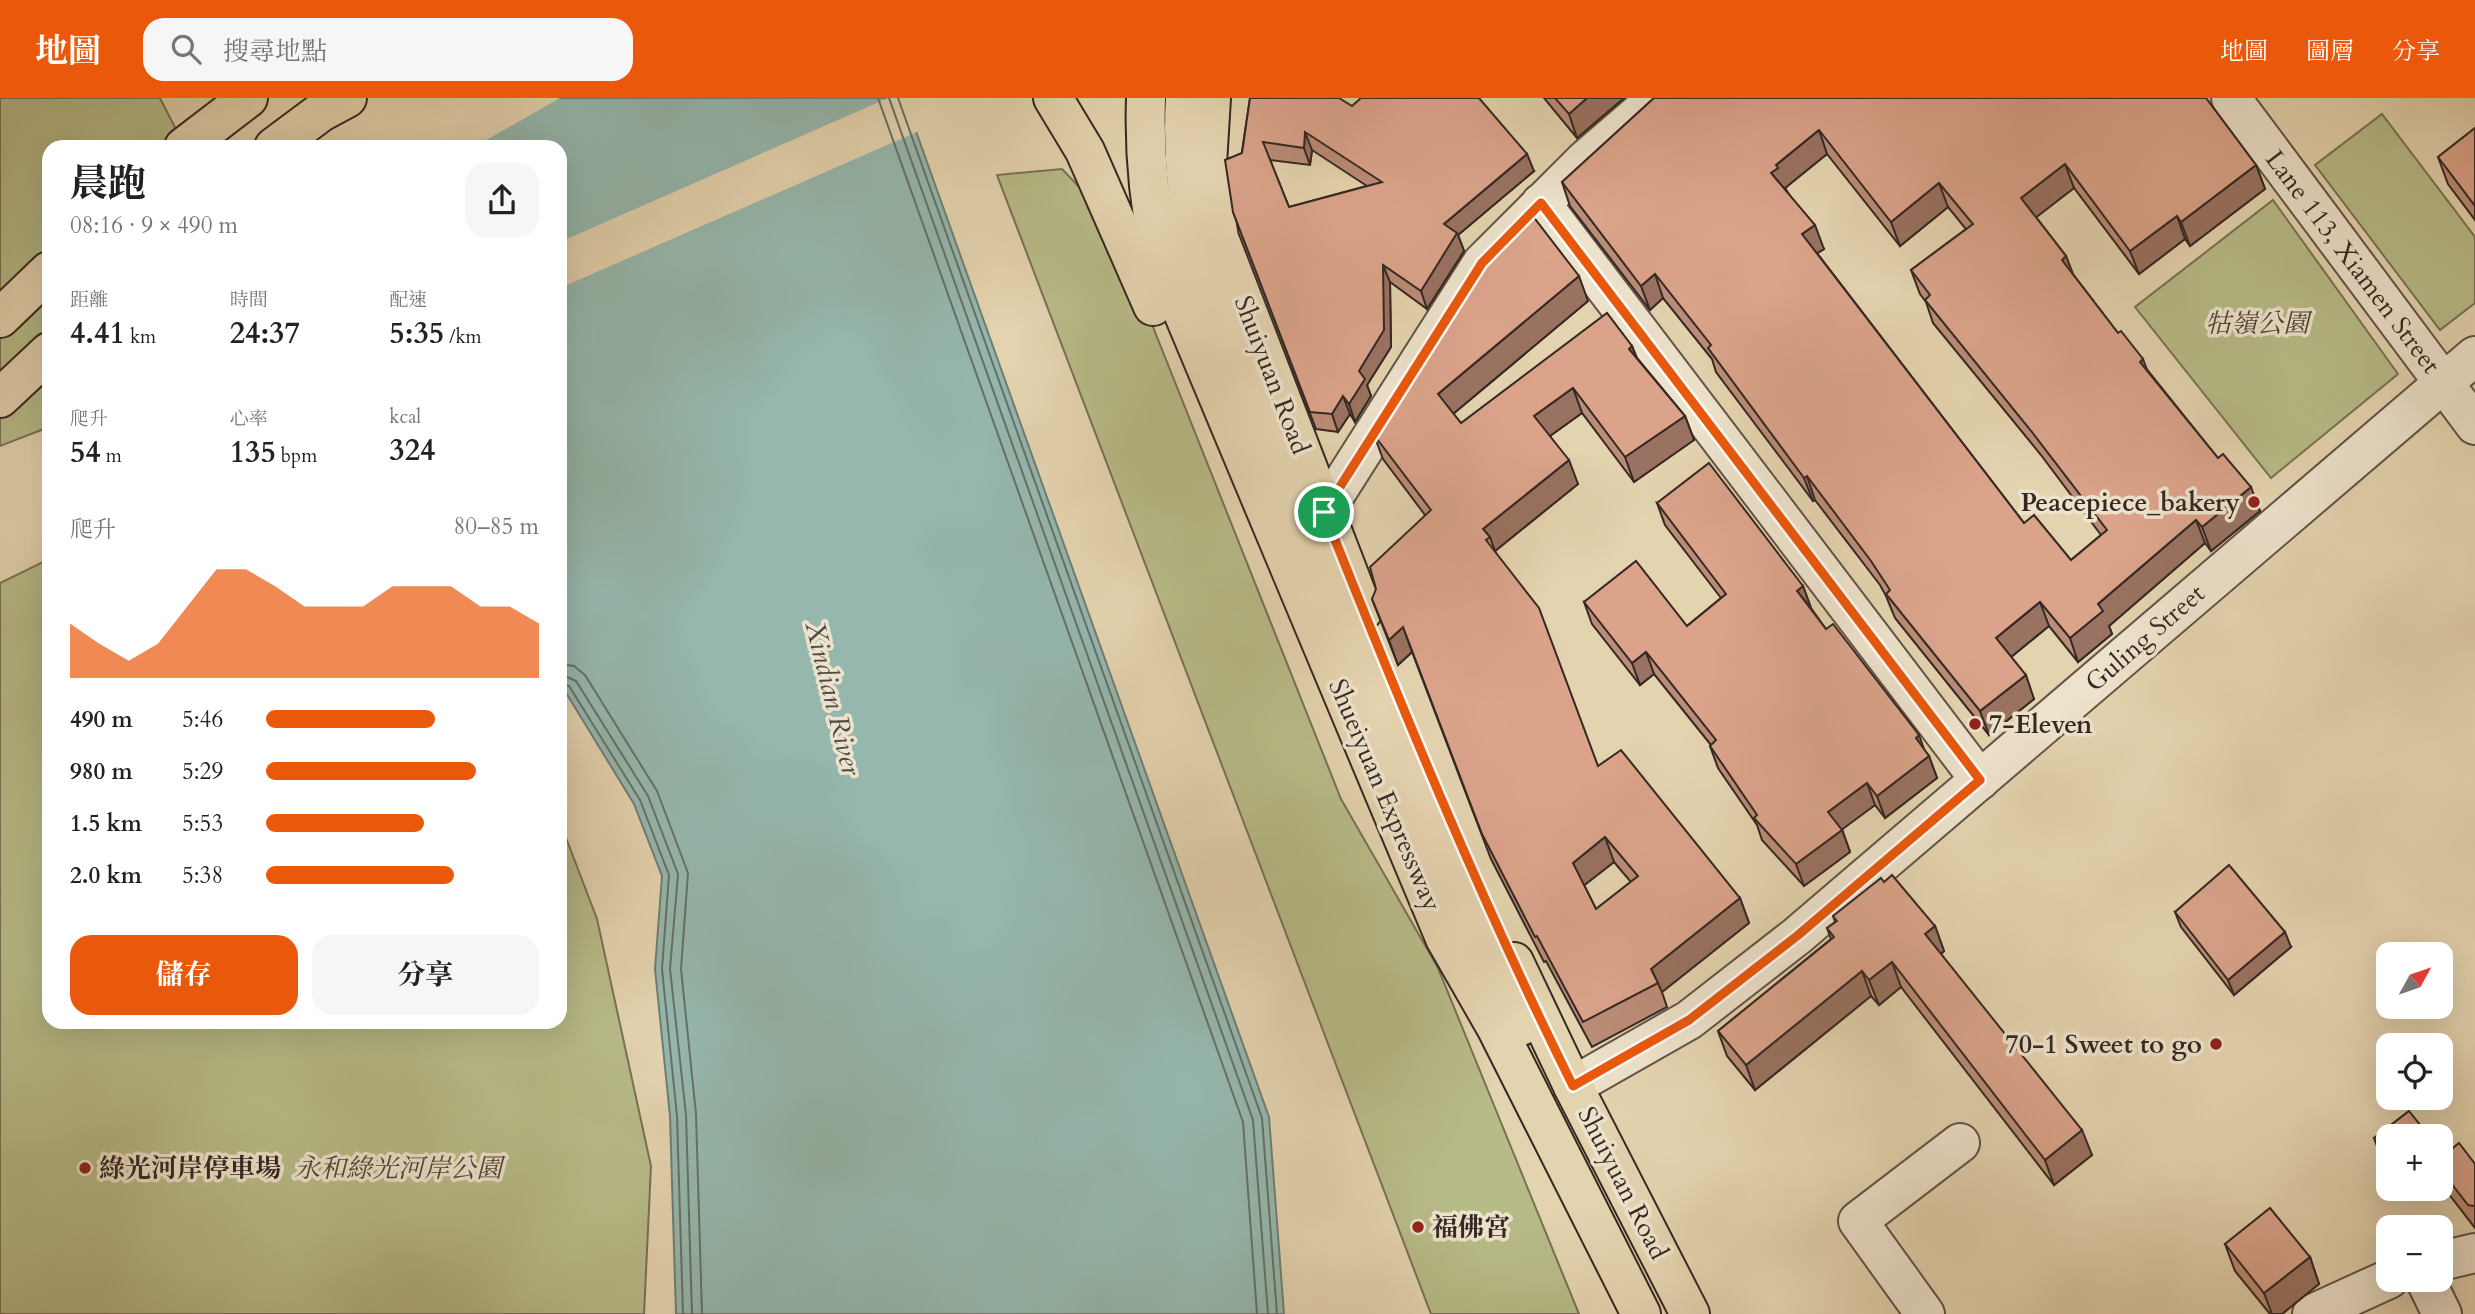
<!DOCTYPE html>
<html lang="zh-TW">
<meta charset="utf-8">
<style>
:root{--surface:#fff;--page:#f6f6f6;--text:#222;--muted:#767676;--accent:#ea580c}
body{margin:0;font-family:Cardo,"Noto Serif TC",serif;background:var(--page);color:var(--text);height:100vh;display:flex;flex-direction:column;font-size:26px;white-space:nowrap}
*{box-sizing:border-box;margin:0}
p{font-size:23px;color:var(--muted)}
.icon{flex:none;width:38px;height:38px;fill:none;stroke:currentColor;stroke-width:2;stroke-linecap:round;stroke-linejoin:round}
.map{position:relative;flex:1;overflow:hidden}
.drawer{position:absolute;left:42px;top:42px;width:525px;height:889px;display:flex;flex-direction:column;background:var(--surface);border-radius:21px;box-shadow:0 7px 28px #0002}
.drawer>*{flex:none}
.needle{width:46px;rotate:50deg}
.tools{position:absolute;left:2376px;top:844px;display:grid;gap:14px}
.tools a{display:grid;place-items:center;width:77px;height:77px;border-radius:14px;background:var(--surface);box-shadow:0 7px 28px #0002;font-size:35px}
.pin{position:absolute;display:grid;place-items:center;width:60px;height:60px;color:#fff;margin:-30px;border:4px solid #fff;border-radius:50%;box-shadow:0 2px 7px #0007}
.round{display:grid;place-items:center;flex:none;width:74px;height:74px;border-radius:21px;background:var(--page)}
.headline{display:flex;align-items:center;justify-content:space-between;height:119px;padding:0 28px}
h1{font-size:38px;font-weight:700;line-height:52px}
.metrics{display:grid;grid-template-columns:repeat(3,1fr);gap:10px;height:119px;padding:7px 28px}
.metrics div{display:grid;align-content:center}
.metrics b{font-size:30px;font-weight:700}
.metrics small{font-size:19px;font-weight:400}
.metrics p{font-size:19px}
.chart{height:196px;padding:14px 28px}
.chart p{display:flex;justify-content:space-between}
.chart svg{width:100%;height:126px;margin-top:7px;fill:var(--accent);opacity:.7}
.action{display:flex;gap:14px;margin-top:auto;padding:14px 28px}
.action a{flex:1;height:80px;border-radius:21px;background:var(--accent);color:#fff;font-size:28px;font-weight:700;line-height:80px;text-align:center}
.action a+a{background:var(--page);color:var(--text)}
ul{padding:0 28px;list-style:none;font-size:23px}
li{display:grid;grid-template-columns:112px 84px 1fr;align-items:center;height:52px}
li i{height:18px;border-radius:9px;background:var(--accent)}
header{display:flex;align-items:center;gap:42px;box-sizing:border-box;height:98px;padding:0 35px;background:var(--accent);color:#fff}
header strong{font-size:33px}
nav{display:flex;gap:38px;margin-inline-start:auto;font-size:24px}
.search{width:490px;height:63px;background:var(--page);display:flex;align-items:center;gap:18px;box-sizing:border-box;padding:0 24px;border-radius:21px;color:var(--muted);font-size:26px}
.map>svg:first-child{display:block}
.green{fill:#b7bb88;stroke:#767256;stroke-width:2}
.water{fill:#95b7ad;stroke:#6f7e76;stroke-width:2}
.pier{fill:#e4d3af}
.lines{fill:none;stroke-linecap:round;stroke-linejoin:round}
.shore{stroke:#657068;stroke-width:2}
.minor-casing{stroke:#615346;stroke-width:42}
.major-casing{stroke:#352823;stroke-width:42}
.highway-casing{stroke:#352823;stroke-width:42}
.minor{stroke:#ede2cb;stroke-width:38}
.major{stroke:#e4d3af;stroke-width:38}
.highway{stroke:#e4d3af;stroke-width:38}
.wall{fill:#bb8c77;stroke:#352823;stroke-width:2;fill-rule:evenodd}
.shaded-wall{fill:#997261;stroke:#352823;stroke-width:2}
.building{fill:#daa38a;stroke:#352823;stroke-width:2;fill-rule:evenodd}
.route-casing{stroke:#fff;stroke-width:14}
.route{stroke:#ea580c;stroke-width:9}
.poi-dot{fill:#8f2418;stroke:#ede2cb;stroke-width:2.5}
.labels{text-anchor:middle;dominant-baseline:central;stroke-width:7;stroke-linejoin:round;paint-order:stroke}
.street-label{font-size:26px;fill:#352823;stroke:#ede2cb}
.park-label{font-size:26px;font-style:italic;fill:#4f4537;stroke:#ede2cb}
.poi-label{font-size:26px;font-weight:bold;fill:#352823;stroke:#ede2cb;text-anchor:start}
.water-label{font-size:28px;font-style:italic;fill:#4d4c46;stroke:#ede2cb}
</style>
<header>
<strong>地圖</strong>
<div class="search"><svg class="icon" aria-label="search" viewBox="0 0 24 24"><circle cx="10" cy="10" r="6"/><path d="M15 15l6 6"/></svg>搜尋地點</div>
<nav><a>地圖</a><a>圖層</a><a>分享</a></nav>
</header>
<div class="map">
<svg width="2475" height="1216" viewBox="0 0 2475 1216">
<rect width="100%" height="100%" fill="#e4d3af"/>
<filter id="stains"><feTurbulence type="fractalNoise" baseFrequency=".00286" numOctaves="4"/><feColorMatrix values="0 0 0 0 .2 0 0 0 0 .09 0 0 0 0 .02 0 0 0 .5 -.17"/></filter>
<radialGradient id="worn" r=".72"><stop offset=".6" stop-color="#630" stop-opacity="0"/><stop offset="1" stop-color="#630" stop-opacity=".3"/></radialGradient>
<g class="green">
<polygon points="0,0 160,0 185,49 49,49 49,329 0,348"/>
<polygon points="2382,16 2475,139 2475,205 2440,232 2315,67"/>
<polygon points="1062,71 1110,121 1341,701 1438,870 1579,1216 1431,1216 997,77"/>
<polygon points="2273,102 2398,276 2271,380 2135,209"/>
<polygon points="49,461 49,924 560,924 560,724 597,821 651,1068 644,1216 0,1216 0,485"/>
</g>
<polygon class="water" points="186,0 904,0 1269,1019 1284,1216 676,1216 670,1018 655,871 662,778 634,706 560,585 560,49 203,49"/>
<g class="pier">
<polygon points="183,0 560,0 474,49 199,49"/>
<polygon points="888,0 907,0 919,33 560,190 560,144"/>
</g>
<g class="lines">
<g class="shore">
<polyline points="878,0 1243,1024 1257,1216"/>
<polyline points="889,0 1253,1022 1268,1216"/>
<polyline points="898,0 1262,1020 1277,1216"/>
<polyline points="560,566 574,568 585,577 657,693 688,775 681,871 696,1016 702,1216"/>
<polyline points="560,576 576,583 648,698 678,776 670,871 686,1017 692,1216"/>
<polyline points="560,585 569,588 640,702 669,777 662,871 677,1018 683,1216"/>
</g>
<g class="minor-casing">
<g id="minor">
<polyline points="2231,0 2475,327"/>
<polyline points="1541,105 1980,682"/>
<polyline points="1324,414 1482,165 1584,63 1657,0"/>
<polyline points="1573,988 1689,922 1797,838 2475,258"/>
<polyline points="2441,1163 2475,1155"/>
<polyline points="2425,1181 2442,1216"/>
<polyline points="1925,1216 1858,1123 1960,1045"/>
<polyline points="2312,1216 2389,1181"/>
</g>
</g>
<g class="major-casing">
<g id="major">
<polyline points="1211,0 1207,66 1219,140 1363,513"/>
<polyline points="184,49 248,0"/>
<polyline points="274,49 321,14 347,0"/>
<polyline points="0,220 49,173"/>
<polyline points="0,300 49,254"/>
<polyline points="1514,864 1573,988 1690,1216"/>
</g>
</g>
<g class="highway-casing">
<g id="highway">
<polyline points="1053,0 1085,53 1153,208"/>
<path d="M1146 0C1144 56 1149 107 1161 162L1445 840 1496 929 1641 1216"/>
<path d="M1185 0C1182 51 1186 98 1196 149L1401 657 1521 928"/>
</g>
</g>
<use href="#minor" class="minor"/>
<use href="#major" class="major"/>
<use href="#highway" class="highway"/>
</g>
<g class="wall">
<path d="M1250 0 1352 8 1534 73 1458 137 1464 153 1427 211 1390 184 1391 249 1367 287 1371 298 1355 324 1350 316 1338 334 1316 331 1233 114ZM1312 52 1367 88 1289 109 1270 62 1310 67Z"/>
<polygon points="1544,0 1624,0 1577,40"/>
<path d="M1654 0 2256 67 2265 91 2190 148 2185 141 2139 176 2074 90 2036 119 2066 158 2073 176 2118 235 2260 413 2211 453 2205 445 2109 528 2112 536 2078 564 2049 528 2011 559 2034 601 1989 637 1895 520 1886 498 1880 487 1815 402 1813 403 1716 274 1712 261 1663 200 1650 212 1570 108 1562 84ZM1827 56 1900 148 1948 109 1966 131 1911 172 1920 196 1926 204 1933 225 2041 357 2101 437 2071 462 2024 425 1817 155 1824 151 1785 90Z"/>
<polygon points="2475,30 2475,122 2448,86 2438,59"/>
<path d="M1588 203 1453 316 1461 325 1632 248 1637 260 1685 318 1694 342 1634 384 1582 315 1550 338 1578 386 1495 453 1598 668 1740 800 1749 825 1662 894 1667 909 1592 949 1546 863 1544 864 1491 761 1412 554 1398 567 1372 501 1425 417 1383 361 1374 337ZM1614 764 1631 784 1596 811 1584 787Z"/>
<polygon points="1657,405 1803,488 1811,510 1826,531 1929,658 1937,680 1885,720 1875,707 1842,731 1850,754 1804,788 1762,742 1757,727 1718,670 1710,648 1711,647 1654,576 1640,587 1592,526 1584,504 1687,528 1721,500 1665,427"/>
<polygon points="1884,784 1935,828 1944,853 1941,856 2092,1057 2054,1087 1901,889 1879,907 1871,898 1755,992 1727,958 1718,933 1831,841 1827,830 1835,824 1833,818"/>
<polygon points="2175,814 2291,849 2234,897 2181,829"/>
<polygon points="2389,1038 2389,1073 2384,1067 2374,1040"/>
<polygon points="2441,1060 2475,1066 2475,1130 2445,1091 2441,1081"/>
<polygon points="2225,1146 2310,1159 2319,1186 2282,1216 2270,1216 2235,1173"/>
</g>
<g class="shaded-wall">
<polygon points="1587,0 1624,0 1577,40 1569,16"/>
<polygon points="1819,32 1827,56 1785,90 1787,94 1771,75 1776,67"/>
<polygon points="1305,34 1312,52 1310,67 1304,50"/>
<polygon points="1527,56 1534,73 1458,137 1464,153 1427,211 1421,193 1444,126"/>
<polygon points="2065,66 2074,90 2030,124 2021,100"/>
<polygon points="2256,67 2265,91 2190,148 2181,124"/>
<polygon points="1939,85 1948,109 1900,148 1891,124"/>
<polygon points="2177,118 2185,141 2139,176 2130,153"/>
<polygon points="1815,127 1824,151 1811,159 1802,136"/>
<polygon points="2066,158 2075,182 2062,162"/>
<polygon points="1383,167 1390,184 1391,249 1367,287 1371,298 1355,324 1349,306"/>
<polygon points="1655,176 1663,200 1650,212 1641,188"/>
<polygon points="1579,178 1588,203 1447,321 1438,296"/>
<polygon points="1632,248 1641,273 1629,251"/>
<polygon points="2143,261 2152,285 2140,264"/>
<polygon points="1573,290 1582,315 1543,343 1534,318"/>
<polygon points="1343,298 1350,316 1338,334 1332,316"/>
<polygon points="1685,318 1694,342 1634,384 1625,359"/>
<polygon points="1569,362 1578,386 1495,453 1490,439 1483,431"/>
<polygon points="1807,378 1815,402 1813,403 1804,380"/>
<polygon points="2251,389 2260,413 2211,453 2202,429"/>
<polygon points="2196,422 2205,445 2109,528 2112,536 2078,564 2070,540 2098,506"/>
<polygon points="1803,488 1811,510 1797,493"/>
<polygon points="2040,504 2049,528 2005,564 1996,540"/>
<polygon points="1403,529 1412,554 1398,567 1389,542"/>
<polygon points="1646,554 1654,576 1640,587 1632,565"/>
<polygon points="2026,577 2034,601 1989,637 1980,613"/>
<polygon points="1919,637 1927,659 1916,640"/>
<polygon points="1929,658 1937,680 1885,720 1877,698"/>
<polygon points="1867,685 1875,707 1836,736 1828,714"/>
<polygon points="1842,732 1850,754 1804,788 1796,766"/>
<polygon points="1605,739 1614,764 1582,789 1573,765"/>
<polygon points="1740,800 1749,825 1662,894 1651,871"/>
<polygon points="1935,828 1944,853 1934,862 1925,836"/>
<polygon points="2285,834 2291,849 2234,897 2228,882"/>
<polygon points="1892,864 1901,889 1879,907 1869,882"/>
<polygon points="1862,873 1871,898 1755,992 1746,967"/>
<polygon points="2082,1032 2092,1057 2054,1087 2045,1062"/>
<polygon points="2405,1090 2416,1090 2407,1097"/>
<polygon points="2310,1159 2319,1186 2282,1216 2272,1216 2264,1195"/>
</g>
<g class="building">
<path d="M1250 0H1339L1352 8 1361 0H1479L1527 56 1444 126 1457 135 1421 193 1383 167 1384 232 1359 273 1365 281 1349 306 1343 298 1332 316 1310 314 1233 114 1225 62 1242 55ZM1305 34 1382 84 1289 109 1263 44 1304 50Z"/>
<polygon points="1555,0 1587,0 1569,16"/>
<path d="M1654 0H2206L2256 67 2181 124 2177 118 2130 153 2065 66 2021 100 2066 158 2062 162 2118 235 2121 233 2143 261 2140 264 2218 360 2223 356 2251 389 2202 429 2196 422 2098 506 2103 513 2070 540 2040 504 1996 540 2026 577 1980 613 1886 496 1890 492 1871 463 1807 378 1804 380 1708 250 1711 247 1655 176 1641 188 1562 84ZM1819 32 1891 124 1939 85 1973 126 1911 172 1930 197 1925 202 2032 334 2107 432 2071 462 2034 417 2024 425 1802 136 1815 127 1771 75 1778 70 1776 67Z"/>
<polygon points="2475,30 2475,108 2438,59"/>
<path d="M1528 116 1532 117 1579 178 1438 296 1461 325 1607 215 1632 248 1629 251 1685 318 1625 359 1573 290 1534 318 1569 362 1483 431 1490 439 1486 442 1539 510 1598 668 1621 652 1740 800 1651 871 1658 885 1583 924 1537 838 1535 839 1482 736 1403 529 1389 542 1372 501 1376 491 1370 469 1431 412 1374 337 1490 154ZM1605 739 1638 778 1596 811 1573 765Z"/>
<polygon points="1709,365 1803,488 1797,493 1826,531 1833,526 1919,637 1916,640 1929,658 1877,698 1867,685 1828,714 1842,732 1796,766 1754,720 1757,717 1710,648 1716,642 1646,554 1632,565 1584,504 1636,463 1687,528 1726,496 1657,405"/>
<polygon points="2229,767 2285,834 2228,882 2175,814"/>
<polygon points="1892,777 1935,828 1925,836 2082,1032 2045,1062 1892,864 1869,882 1862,873 1746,967 1718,933 1834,839 1827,830 1837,823 1833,818 1881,780 1884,784"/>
<polygon points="2409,1013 2429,1038 2389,1038 2389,1059 2374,1040"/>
<polygon points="2459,1045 2475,1066 2475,1107 2473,1108 2468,1107 2441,1072 2441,1060"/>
<polygon points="2270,1110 2310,1159 2264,1195 2225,1146"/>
</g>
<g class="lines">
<g class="route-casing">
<path id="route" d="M1541 105 1980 682 1797 838 1689 922 1573 988C1480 801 1401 608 1324 414L1482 165Z"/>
</g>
<use href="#route" class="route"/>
</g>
<g class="poi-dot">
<circle cx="2254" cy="404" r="7"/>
<circle cx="1975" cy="626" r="7"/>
<circle cx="2216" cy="946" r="7"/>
<circle cx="85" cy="1070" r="7"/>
<circle cx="1418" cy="1129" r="7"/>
</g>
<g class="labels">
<g class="street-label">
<text transform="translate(2353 164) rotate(53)">Lane 113, Xiamen Street</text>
<text transform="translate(1272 277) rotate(69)">Shuiyuan Road</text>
<text transform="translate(2145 540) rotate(-41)">Guling Street</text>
<text transform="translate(1385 697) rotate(67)">Shueiyuan Expressway</text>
<text transform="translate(1623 1085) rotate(63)">Shuiyuan Road</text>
</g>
<g class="park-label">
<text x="2257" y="225">牯嶺公園</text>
<text x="398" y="1070">永和綠光河岸公園</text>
</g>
<g class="poi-label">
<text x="2240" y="404" text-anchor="end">Peacepiece_bakery</text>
<text x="1989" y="626">7-Eleven</text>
<text x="2202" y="946" text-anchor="end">70-1 Sweet to go</text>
<text x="99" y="1070">綠光河岸停車場</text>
<text x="1432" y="1129">福佛宮</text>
</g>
<g class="water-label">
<text transform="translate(833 600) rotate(76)">Xindian River</text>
</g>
</g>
<rect width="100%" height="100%" filter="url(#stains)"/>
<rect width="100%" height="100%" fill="url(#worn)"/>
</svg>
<div class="tools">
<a><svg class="needle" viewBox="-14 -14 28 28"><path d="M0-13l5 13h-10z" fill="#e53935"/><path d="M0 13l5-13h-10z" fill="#767676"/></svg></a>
<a><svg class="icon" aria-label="locate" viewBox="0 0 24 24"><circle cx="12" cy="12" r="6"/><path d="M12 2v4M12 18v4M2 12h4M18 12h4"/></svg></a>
<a>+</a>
<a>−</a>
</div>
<div class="pin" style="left:1324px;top:414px;background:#1e9e55"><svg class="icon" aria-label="arrive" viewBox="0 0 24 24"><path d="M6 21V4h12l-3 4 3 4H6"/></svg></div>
<section class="drawer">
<div class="headline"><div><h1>晨跑</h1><p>08:16 · 9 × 490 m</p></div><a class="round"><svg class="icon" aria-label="share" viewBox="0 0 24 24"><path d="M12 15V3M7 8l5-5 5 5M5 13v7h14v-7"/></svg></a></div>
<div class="metrics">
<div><p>距離</p><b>4.41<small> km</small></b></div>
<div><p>時間</p><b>24:37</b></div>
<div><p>配速</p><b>5:35<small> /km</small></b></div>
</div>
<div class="metrics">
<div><p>爬升</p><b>54<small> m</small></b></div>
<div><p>心率</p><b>135<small> bpm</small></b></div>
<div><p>kcal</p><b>324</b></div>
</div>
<div class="chart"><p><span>爬升</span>80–85 m</p>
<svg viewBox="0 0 160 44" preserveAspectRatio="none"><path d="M0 44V25L10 32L20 38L30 32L40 19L50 6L60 6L70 12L80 19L90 19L100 19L110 12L120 12L130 12L140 19L150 19L160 25V44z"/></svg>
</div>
<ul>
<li><b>490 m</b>5:46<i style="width:62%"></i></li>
<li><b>980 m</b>5:29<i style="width:77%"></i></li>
<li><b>1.5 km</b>5:53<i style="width:58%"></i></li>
<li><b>2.0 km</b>5:38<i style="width:69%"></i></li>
</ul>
<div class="action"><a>儲存</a><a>分享</a></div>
</section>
</div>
